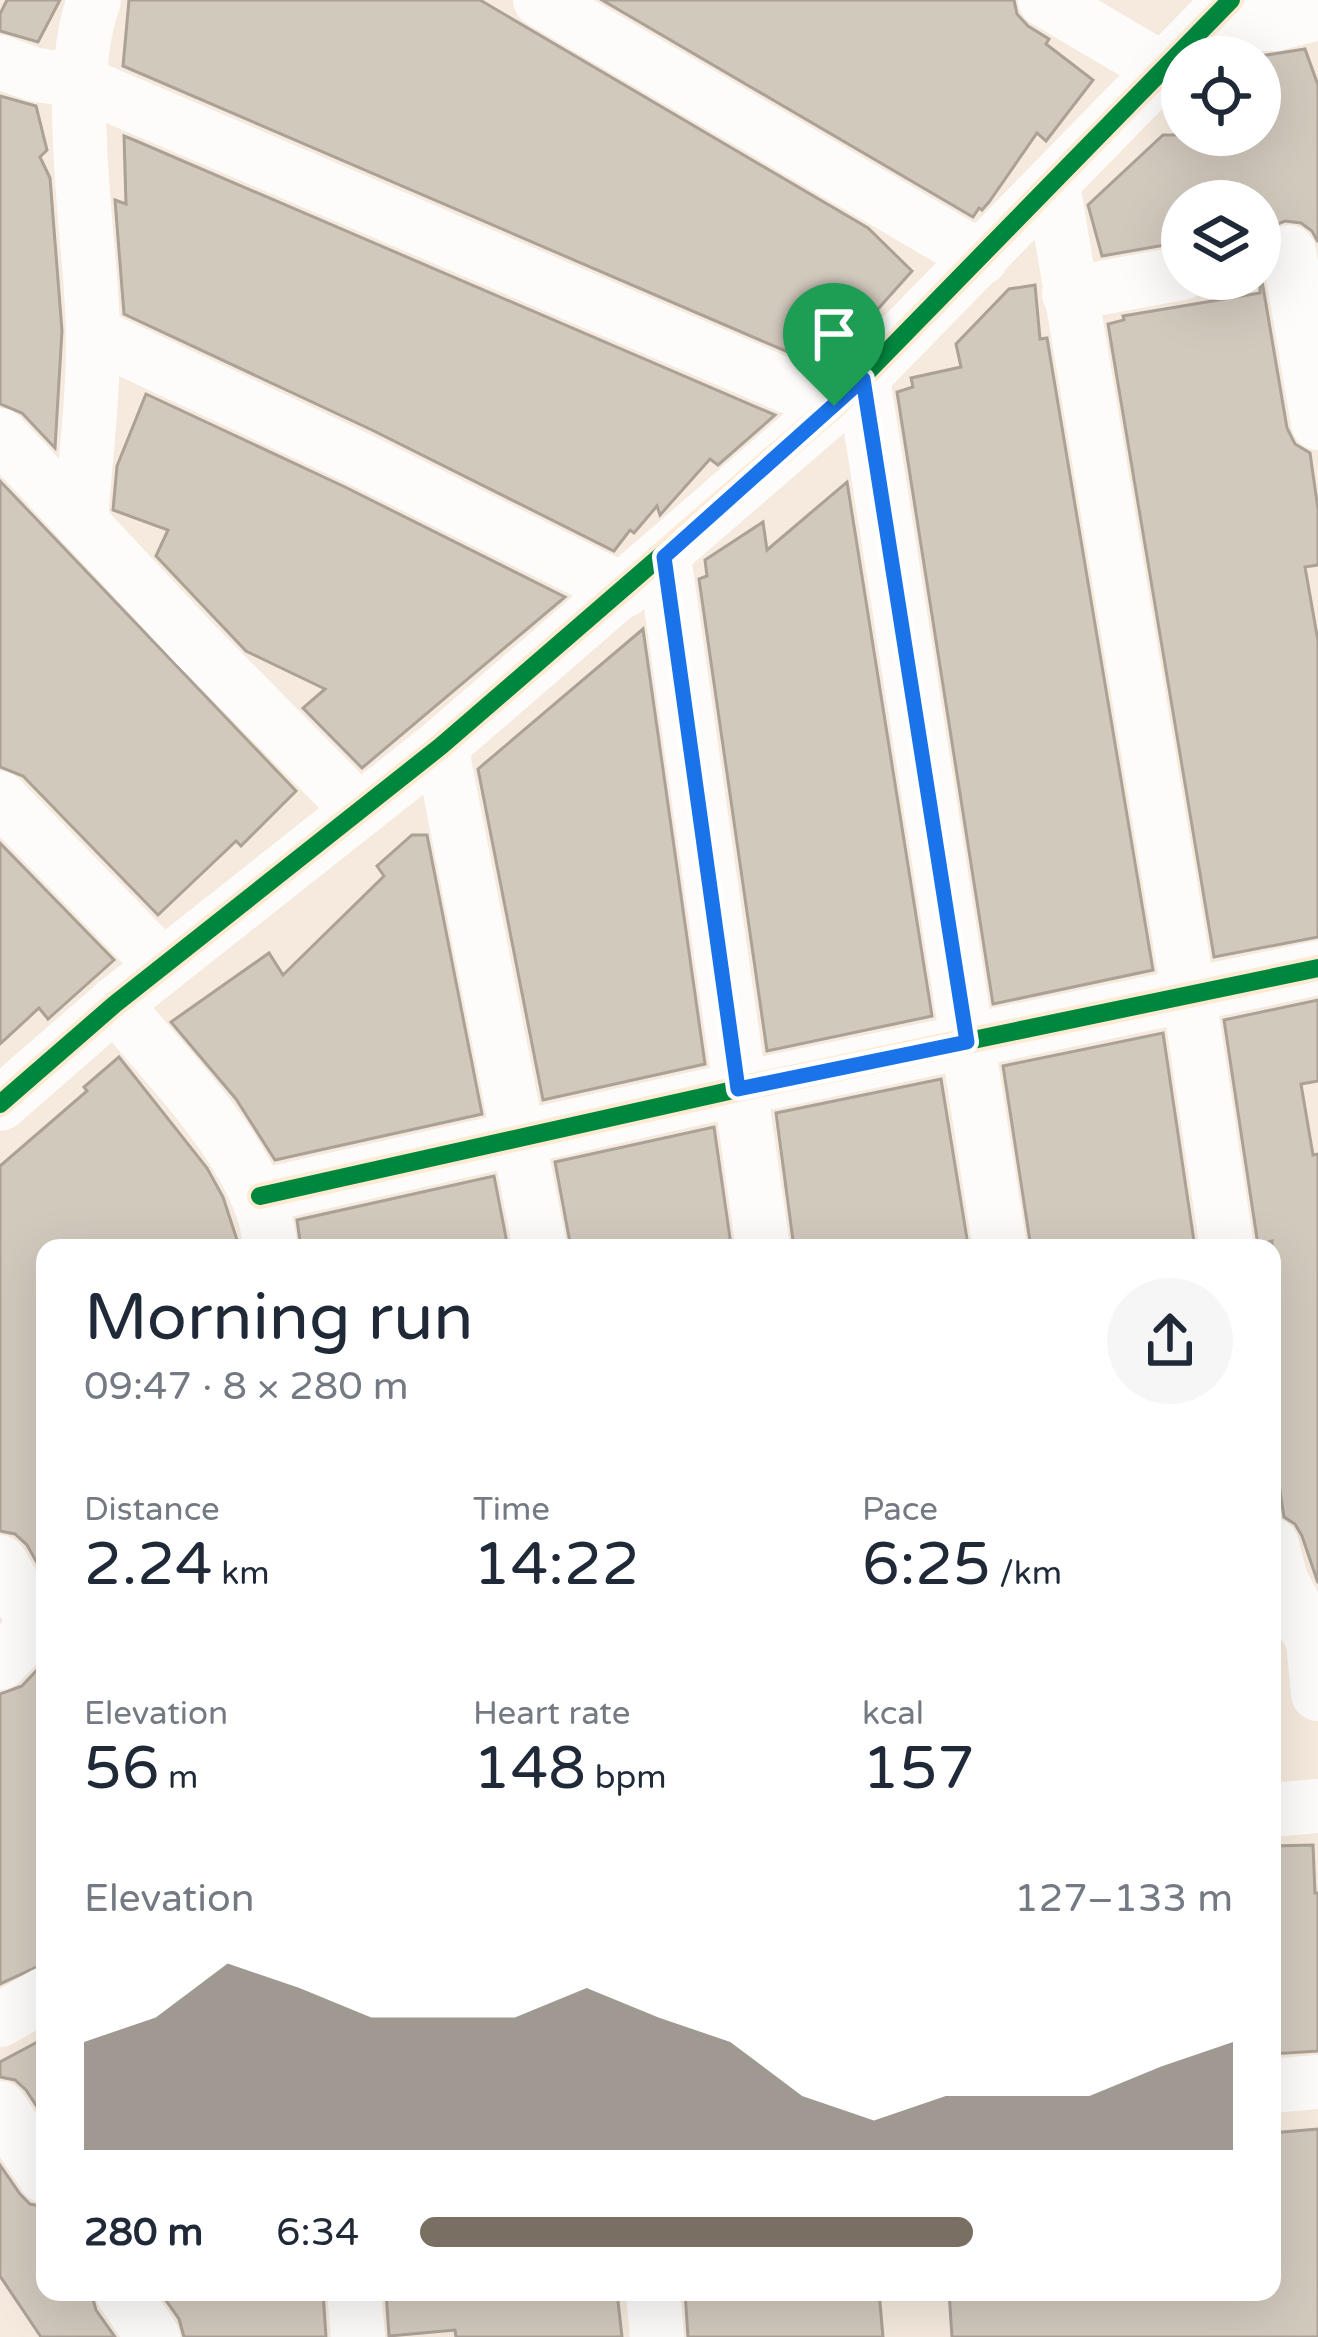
<!DOCTYPE html>
<meta charset="utf-8">
<style>
:root{--surface:#fff;--page:#f6f6f7;--text:#1f2937;--muted:#747a83;--accent:#796f63}
body{margin:0;font-family:"Varela Round",sans-serif;background:var(--page);color:var(--text);height:100vh;display:flex;flex-direction:column;font-size:45px;white-space:nowrap}
*{box-sizing:border-box;margin:0}
p{font-size:39px;color:var(--muted)}
.icon{flex:none;width:66px;height:66px;fill:none;stroke:currentColor;stroke-width:2;stroke-linecap:round;stroke-linejoin:round}
.map{position:relative;flex:1;overflow:hidden}
.panel{position:absolute;left:36px;top:1239px;width:1245px;height:1062px;display:flex;flex-direction:column;background:var(--surface);border-radius:24px;box-shadow:0 12px 48px #0002}
.panel>*{flex:none}
.fabs{position:absolute;left:1161px;top:36px;display:grid;gap:24px}
.fabs a{display:grid;place-items:center;width:120px;height:120px;border-radius:50%;background:var(--surface);box-shadow:0 12px 48px #0002;font-size:60px}
.pin{position:absolute;display:grid;place-items:center;width:102px;height:102px;color:#fff;margin:-123px -51px;border-radius:50% 50% 50% 0;rotate:-45deg;box-shadow:0 0 12px #0007}
.pin .icon{rotate:45deg}
.round{display:grid;place-items:center;flex:none;width:126px;height:126px;border-radius:63px;background:var(--page)}
.summary{display:flex;align-items:center;justify-content:space-between;height:204px;padding:0 48px}
h1{font-size:66px;font-weight:600;line-height:90px}
.metrics{display:grid;grid-template-columns:repeat(3,1fr);gap:18px;height:204px;padding:12px 48px}
.metrics div{display:grid;align-content:center}
.metrics b{font-size:60px;font-weight:600}
.metrics small{font-size:33px;font-weight:400}
.metrics p{font-size:33px}
.chart{height:336px;padding:24px 48px}
.chart p{display:flex;justify-content:space-between}
.chart svg{width:100%;height:216px;margin-top:12px;fill:var(--accent);opacity:.7}
ul{padding:0 48px;list-style:none;font-size:39px}
li{display:grid;grid-template-columns:192px 144px 1fr;align-items:center;height:90px}
li i{height:30px;border-radius:15px;background:var(--accent)}
.map>svg:first-child{display:block}
.building{fill:#d2c9bd;stroke:#aba197;stroke-width:3}
.lines{fill:none;stroke-linecap:round;stroke-linejoin:round}
.minor{stroke:#fefcfa;stroke-width:54}
.cycleway-casing{stroke:#ffebd3;stroke-width:26}
.cycleway{stroke:#00873e;stroke-width:18}
.route-casing{stroke:#fff;stroke-width:24}
.route{stroke:#1a73e8;stroke-width:15}
</style>
<div class="map">
<svg width="1318" height="2337" viewBox="0 0 1318 2337">
<rect width="100%" height="100%" fill="#f5eadd"/>
<g class="building">
<polygon points="7,0 60,0 38,42 0,31 0,14"/>
<polygon points="129,0 480,0 868,228 912,271 825,368 123,66"/>
<polygon points="602,0 1014,0 1017,14 1028,26 1049,39 1046,44 1093,80 1046,141 1037,133 989,202 982,210 979,208 973,217"/>
<polygon points="1305,49 1318,85 1318,242 1312,231 1301,223 1285,221 1270,227 1260,240 1260,201 1182,201 1182,242 1102,256 1088,205 1163,135 1260,135 1260,56"/>
<polygon points="0,96 36,106 47,150 40,157 50,178 62,331 55,448 22,413 0,404"/>
<polygon points="124,136 134,140 775,415 718,465 710,459 660,515 657,506 634,533 630,530 614,551 372,430 124,314 115,200 126,204"/>
<polygon points="1260,269 1287,428 1295,444 1310,453 1318,509 1318,565 1305,567 1318,641 1318,937 1214,957 1108,324 1124,320 1123,316 1260,293"/>
<polygon points="1035,285 1040,339 1047,338 1153,970 993,1004 897,392 913,387 911,378 961,367 956,344 1009,289"/>
<polygon points="146,394 345,487 565,597 362,768 303,708 325,689 246,651 156,556 168,530 113,510 117,466"/>
<polygon points="0,481 296,791 241,846 236,841 158,915 23,776 0,767"/>
<polygon points="847,482 932,1016 767,1051 699,579 707,576 705,560 763,522 767,550"/>
<polygon points="643,629 705,1064 543,1100 478,769"/>
<polygon points="412,835 427,835 482,1114 275,1160 236,1099 171,1022 269,953 283,975 384,876 377,866"/>
<polygon points="0,843 114,960 48,1019 39,1008 0,1044"/>
<polygon points="1318,1000 1318,1081 1301,1084 1313,1155 1318,1154 1318,1583 1302,1536 1295,1524 1284,1517 1272,1439 1272,1241 1258,1245 1224,1020"/>
<polygon points="1163,1033 1195,1248 1031,1248 1003,1066"/>
<polygon points="119,1057 207,1168 223,1197 237,1240 219,1248 45,1248 45,1577 27,1545 15,1534 0,1531 0,1166 87,1091 84,1087"/>
<polygon points="941,1079 968,1245 794,1248 776,1113"/>
<polygon points="714,1127 731,1245 571,1248 555,1162"/>
<polygon points="494,1176 508,1248 301,1248 297,1220"/>
<polygon points="37,1670 45,1682 45,1963 0,1984 0,1694 22,1686"/>
<polygon points="1313,1845 1315,1893 1318,1893 1318,2051 1272,2054 1272,1846"/>
<polygon points="45,2038 45,2119 26,2090 15,2080 0,2077 0,2062"/>
<polygon points="1318,2129 1318,2337 952,2337 949,2292 1272,2292 1272,2133"/>
<polygon points="0,2165 20,2194 30,2204 45,2207 45,2292 91,2292 96,2310 115,2337 41,2337 0,2276"/>
<polygon points="160,2292 323,2292 326,2337 184,2337 179,2319"/>
<polygon points="386,2292 617,2292 622,2337 456,2337 455,2330 389,2336"/>
<polygon points="685,2292 879,2292 883,2337 688,2337"/>
</g>
<g class="lines">
<g class="minor">
<polyline points="540,0 981,258"/>
<polyline points="1045,0 1162,69"/>
<polyline points="1207,24 1275,24 1318,13"/>
<polyline points="0,62 33,74 79,82 834,406"/>
<polyline points="1053,185 1189,996 1227,1248"/>
<polyline points="1289,252 1318,423"/>
<polyline points="1069,294 1182,273"/>
<polyline points="93,334 359,459 624,591"/>
<polyline points="863,379 1000,1248"/>
<polyline points="0,435 196,645 359,810"/>
<path d="M81 523C85 459 94 394 93 330 91 235 62 87 94 0"/>
<polyline points="664,557 763,1248"/>
<polyline points="441,746 540,1248"/>
<polyline points="0,798 163,966"/>
<path d="M115 1004C167 1068 267 1165 270 1248"/>
<polyline points="0,1104 115,1004 441,746 834,406 1231,0"/>
<polyline points="260,1196 738,1089 1318,968"/>
<polyline points="1272,1545 1281,1580 1313,1641 1318,1694"/>
<polyline points="0,1562 36,1625"/>
<polyline points="0,1663 45,1616"/>
<polyline points="1272,1810 1318,1806"/>
<polyline points="0,2020 45,1994"/>
<polyline points="1272,2086 1318,2082"/>
<polyline points="0,2108 45,2176"/>
<polyline points="122,2292 153,2337"/>
<polyline points="354,2292 358,2337"/>
<polyline points="653,2292 657,2337"/>
</g>
<g class="cycleway-casing">
<g id="cycleway">
<polyline points="0,1104 115,1004 441,746 834,406 1231,0"/>
<polyline points="260,1196 738,1089 1318,968"/>
</g>
</g>
<use href="#cycleway" class="cycleway"/>
</g>
<g class="lines">
<g class="route-casing">
<polygon id="route" points="863,379 967,1042 738,1089 664,557"/>
</g>
<use href="#route" class="route"/>
</g>
</svg>
<div class="fabs">
<a><svg class="icon" aria-label="locate" viewBox="0 0 24 24"><circle cx="12" cy="12" r="6"/><path d="M12 2v4M12 18v4M2 12h4M18 12h4"/></svg></a>
<a><svg class="icon" aria-label="layers" viewBox="0 0 24 24"><path d="M12 4l9 5-9 5-9-5zM3 14l9 5 9-5"/></svg></a>
</div>
<div class="pin" style="left:834px;top:406px;background:#1e9e55"><svg class="icon" aria-label="arrive" viewBox="0 0 24 24"><path d="M6 21V4h12l-3 4 3 4H6"/></svg></div>
<section class="panel">
<div class="summary"><div><h1>Morning run</h1><p>09:47 · 8 × 280 m</p></div><a class="round"><svg class="icon" aria-label="share" viewBox="0 0 24 24"><path d="M12 15V3M7 8l5-5 5 5M5 13v7h14v-7"/></svg></a></div>
<div class="metrics">
<div><p>Distance</p><b>2.24<small> km</small></b></div>
<div><p>Time</p><b>14:22</b></div>
<div><p>Pace</p><b>6:25<small> /km</small></b></div>
</div>
<div class="metrics">
<div><p>Elevation</p><b>56<small> m</small></b></div>
<div><p>Heart rate</p><b>148<small> bpm</small></b></div>
<div><p>kcal</p><b>157</b></div>
</div>
<div class="chart"><p><span>Elevation</span>127–133 m</p>
<svg viewBox="0 0 160 44" preserveAspectRatio="none"><path d="M0 44V22L10 17L20 6L30 11L40 17L50 17L60 17L70 11L80 17L90 22L100 33L110 38L120 33L130 33L140 33L150 27L160 22V44z"/></svg>
</div>
<ul>
<li><b>280 m</b>6:34<i style="width:68%"></i></li>
</ul>
</section>
</div>
